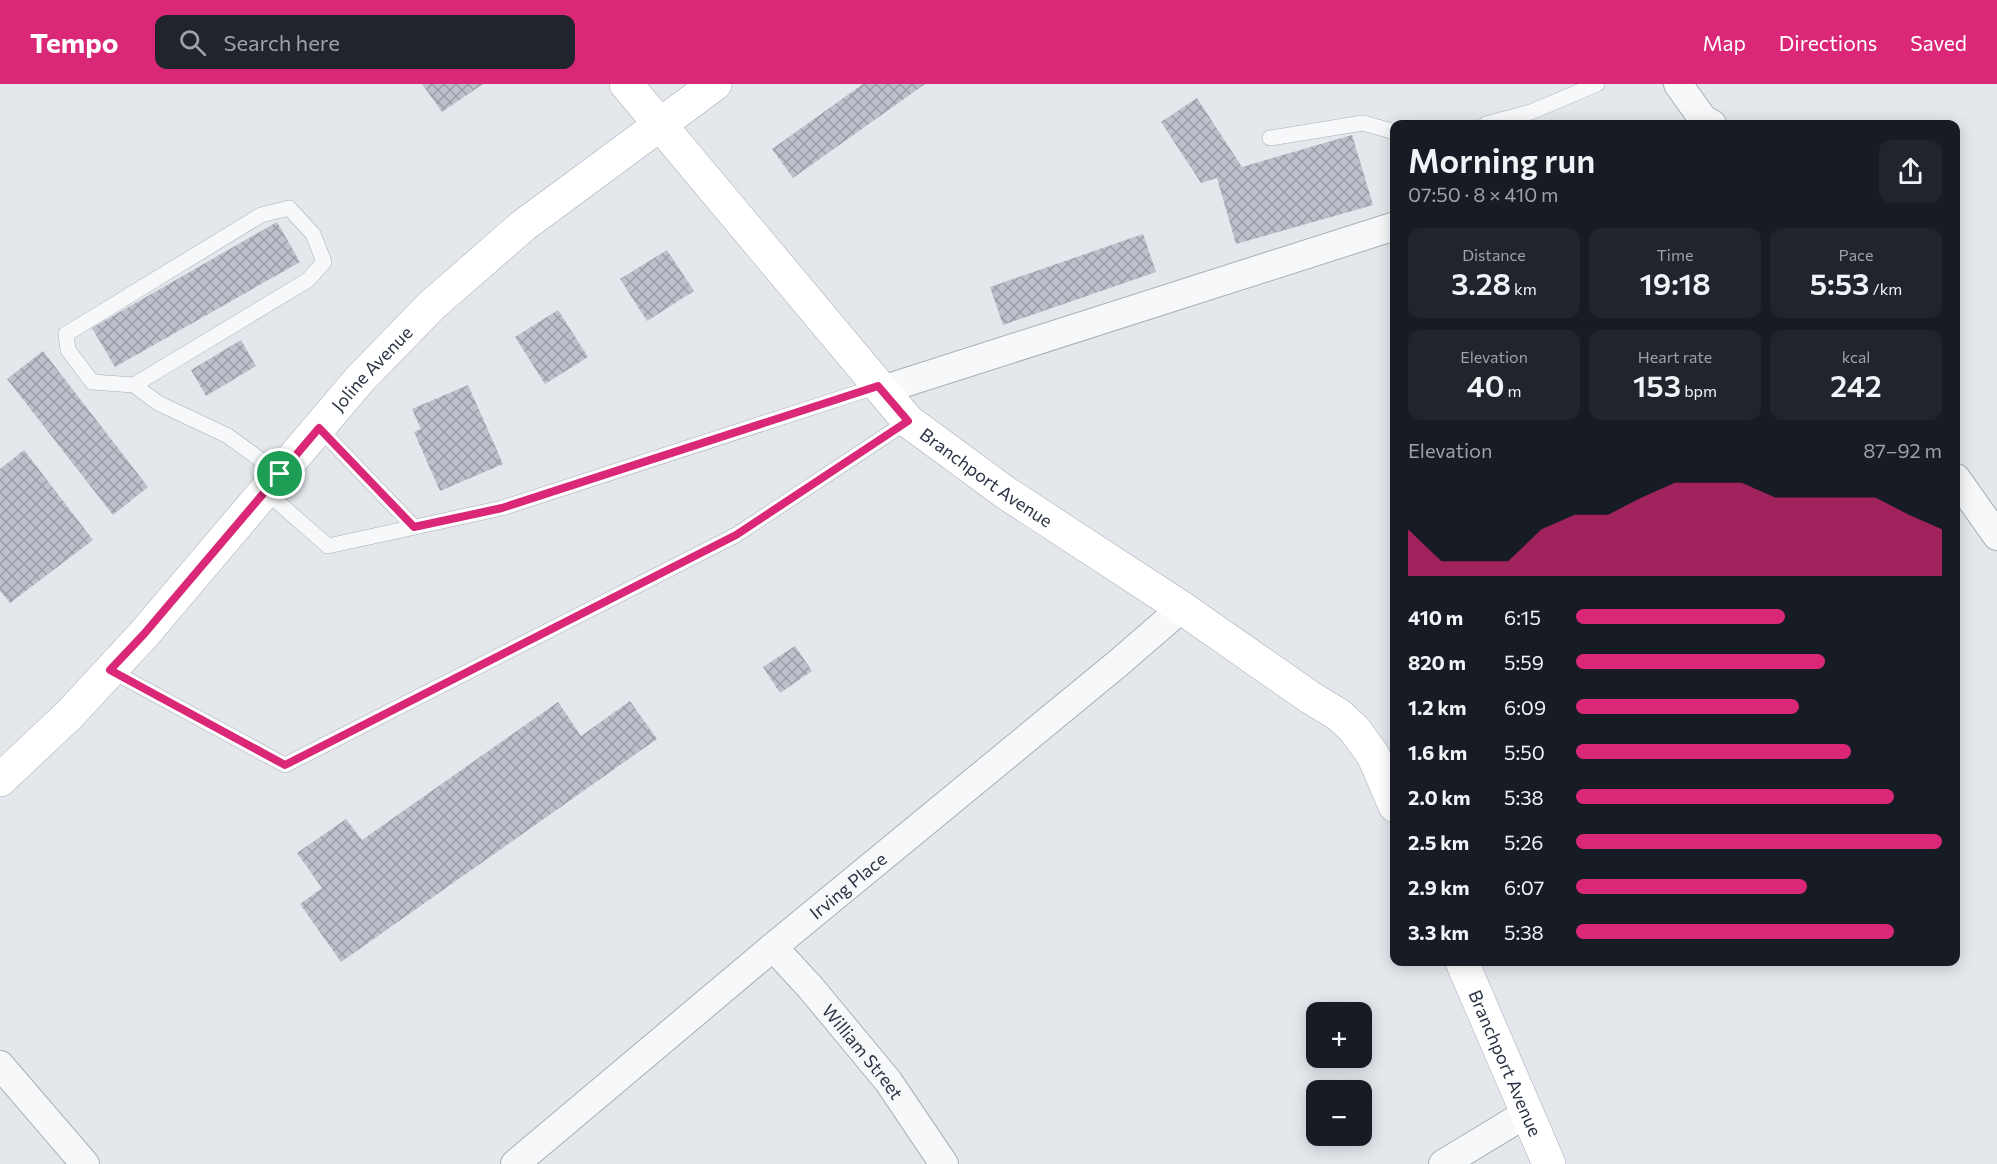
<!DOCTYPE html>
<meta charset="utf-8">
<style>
:root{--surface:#171b24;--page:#20242c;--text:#f1f3f6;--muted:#9ea1a6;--accent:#db2777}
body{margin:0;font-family:Commissioner,sans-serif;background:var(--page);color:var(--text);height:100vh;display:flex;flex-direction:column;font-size:22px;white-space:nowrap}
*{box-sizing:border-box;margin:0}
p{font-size:20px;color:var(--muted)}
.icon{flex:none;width:33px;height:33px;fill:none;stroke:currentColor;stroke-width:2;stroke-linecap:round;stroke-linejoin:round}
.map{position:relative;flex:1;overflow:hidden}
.details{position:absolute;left:1390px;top:36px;width:570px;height:846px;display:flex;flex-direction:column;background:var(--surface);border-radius:12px;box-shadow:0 3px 15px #0003}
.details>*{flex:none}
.tools{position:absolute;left:1306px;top:918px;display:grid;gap:12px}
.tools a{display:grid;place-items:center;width:66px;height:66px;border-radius:12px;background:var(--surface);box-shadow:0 3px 15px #0003;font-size:30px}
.pin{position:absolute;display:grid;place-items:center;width:51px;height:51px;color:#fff;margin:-26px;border:3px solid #fff;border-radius:50%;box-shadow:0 2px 6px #0007}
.round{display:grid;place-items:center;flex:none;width:63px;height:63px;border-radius:12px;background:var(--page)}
.head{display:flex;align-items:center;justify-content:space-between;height:102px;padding:0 18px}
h1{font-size:33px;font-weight:600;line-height:45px}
.figures{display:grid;grid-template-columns:repeat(3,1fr);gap:9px;height:102px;padding:6px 18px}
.figures div{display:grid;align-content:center;border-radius:12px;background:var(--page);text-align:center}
.figures b{font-size:30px;font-weight:600}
.figures small{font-size:16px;font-weight:400}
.figures p{font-size:16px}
.chart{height:168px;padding:12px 18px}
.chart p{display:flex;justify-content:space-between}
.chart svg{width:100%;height:108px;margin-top:6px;fill:var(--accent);opacity:.7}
ul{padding:0 18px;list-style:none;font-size:20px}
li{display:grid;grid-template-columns:96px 72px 1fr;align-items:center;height:45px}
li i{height:15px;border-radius:8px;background:var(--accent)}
header{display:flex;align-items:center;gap:36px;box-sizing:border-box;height:84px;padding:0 30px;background:var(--accent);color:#fff}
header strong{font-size:28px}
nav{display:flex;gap:33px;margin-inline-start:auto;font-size:21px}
.search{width:420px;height:54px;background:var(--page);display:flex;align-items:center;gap:15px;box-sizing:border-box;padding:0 21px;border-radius:12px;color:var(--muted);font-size:22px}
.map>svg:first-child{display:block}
.building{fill:url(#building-cross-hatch)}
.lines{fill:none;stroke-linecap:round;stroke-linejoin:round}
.lane-casing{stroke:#a9aeb7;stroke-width:16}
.street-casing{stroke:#a9aeb7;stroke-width:30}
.secondary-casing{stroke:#a9aeb7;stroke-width:34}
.primary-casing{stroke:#a3abb8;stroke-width:34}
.lane{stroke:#f7f8fa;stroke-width:15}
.street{stroke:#f7f8fa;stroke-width:28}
.secondary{stroke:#fff;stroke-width:33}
.primary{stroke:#fff;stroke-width:33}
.route-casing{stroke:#fff;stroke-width:12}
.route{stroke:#db2777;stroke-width:8}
.labels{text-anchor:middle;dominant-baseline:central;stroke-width:6;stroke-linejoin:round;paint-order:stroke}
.street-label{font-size:18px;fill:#2b3445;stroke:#f4f6f9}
</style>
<header>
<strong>Tempo</strong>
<div class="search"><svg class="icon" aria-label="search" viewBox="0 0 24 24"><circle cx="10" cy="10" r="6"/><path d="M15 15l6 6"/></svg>Search here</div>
<nav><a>Map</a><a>Directions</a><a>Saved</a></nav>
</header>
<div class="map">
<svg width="1997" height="1080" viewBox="0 0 1997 1080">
<defs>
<pattern id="building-cross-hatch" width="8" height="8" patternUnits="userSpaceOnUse" patternTransform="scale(1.5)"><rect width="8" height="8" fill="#bbc0ca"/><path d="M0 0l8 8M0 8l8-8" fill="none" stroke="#989da6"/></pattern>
</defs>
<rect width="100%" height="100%" fill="#e4e7ec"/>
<g class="building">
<polygon points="422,0 483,0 442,28"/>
<polygon points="863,0 925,0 793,94 772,65"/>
<polygon points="1197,14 1242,83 1352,51 1373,121 1236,160 1217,94 1201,99 1161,38"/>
<polygon points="277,138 300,178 115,283 92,244"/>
<polygon points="1143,150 1156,188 1003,241 990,203"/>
<polygon points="667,166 694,207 647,237 620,195"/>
<polygon points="558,226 588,273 545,300 515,253"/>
<polygon points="241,256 256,282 206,312 191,286"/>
<polygon points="43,267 148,403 113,431 7,295"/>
<polygon points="468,301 503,380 440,407 414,348 421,345 412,325"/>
<polygon points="24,366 93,456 10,519 0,507 0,385"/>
<polygon points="795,562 812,587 780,609 763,583"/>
<polygon points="630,617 657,655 341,878 300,820 322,804 297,769 346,735 362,756 558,618 581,652"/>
</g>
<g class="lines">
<g class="lane-casing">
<g id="lane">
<polyline points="1486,40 1531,28 1597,0"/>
<polyline points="1270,54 1363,39 1395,48"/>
<polyline points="134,301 308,196 324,178 313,150 289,124 261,131 66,250 68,266 92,298 134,301 158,319 228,352 280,390"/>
<polyline points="319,344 414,443"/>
<polyline points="265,407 328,462 502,424 878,302"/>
<polyline points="110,586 285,681 736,451 908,337"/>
</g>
</g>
<g class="street-casing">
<g id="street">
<polyline points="1678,0 1703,35 1712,40"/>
<polyline points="882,306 1395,142"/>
<polyline points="1956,394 1997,452"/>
<path id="s1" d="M773 863 810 903 888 997 944 1080"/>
<polyline points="0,981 85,1080"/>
<path id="s2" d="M515 1080 773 863 1116 581 1182 524"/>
<polyline points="1443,1080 1527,1029"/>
</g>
</g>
<g class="secondary-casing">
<g id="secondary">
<path id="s3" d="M626 0 908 337 1006 409 1182 524 1311 614 1339 631 1355 646 1373 671 1395 722"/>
<path id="s4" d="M1462 878 1549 1080"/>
</g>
</g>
<g class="primary-casing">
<g id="primary">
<path id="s5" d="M0 696 70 630 144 550 360 295 432 221 524 141 715 0"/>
</g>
</g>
<use href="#lane" class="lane"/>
<use href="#street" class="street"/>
<use href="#secondary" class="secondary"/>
<use href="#primary" class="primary"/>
</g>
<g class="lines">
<g class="route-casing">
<polygon id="route" points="878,302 908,337 736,451 285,681 110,586 144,550 319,344 414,443 502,424"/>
</g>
<use href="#route" class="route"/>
</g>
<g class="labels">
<g class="street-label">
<text stroke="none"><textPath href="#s5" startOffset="555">Joline Avenue</textPath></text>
<text stroke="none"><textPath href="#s3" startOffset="536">Branchport Avenue</textPath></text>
<text stroke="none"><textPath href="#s2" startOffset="434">Irving Place</textPath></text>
<text stroke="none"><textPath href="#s1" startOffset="138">William Street</textPath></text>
<text stroke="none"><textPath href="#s4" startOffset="110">Branchport Avenue</textPath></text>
</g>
</g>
</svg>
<div class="tools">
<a>+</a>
<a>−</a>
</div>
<div class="pin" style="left:280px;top:390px;background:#1e9e55"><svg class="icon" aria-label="arrive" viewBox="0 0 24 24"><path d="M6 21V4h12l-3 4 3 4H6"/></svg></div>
<section class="details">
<div class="head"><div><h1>Morning run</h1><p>07:50 · 8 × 410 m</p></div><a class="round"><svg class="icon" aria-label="share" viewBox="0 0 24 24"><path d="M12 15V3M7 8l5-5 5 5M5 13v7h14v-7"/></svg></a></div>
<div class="figures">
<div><p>Distance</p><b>3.28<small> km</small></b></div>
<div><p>Time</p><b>19:18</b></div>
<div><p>Pace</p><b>5:53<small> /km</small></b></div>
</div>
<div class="figures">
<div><p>Elevation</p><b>40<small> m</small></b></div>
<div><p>Heart rate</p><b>153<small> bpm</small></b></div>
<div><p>kcal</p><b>242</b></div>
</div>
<div class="chart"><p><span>Elevation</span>87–92 m</p>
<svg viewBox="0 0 160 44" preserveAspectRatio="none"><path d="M0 44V25L10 38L20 38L30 38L40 25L50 19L60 19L70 12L80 6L90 6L100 6L110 12L120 12L130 12L140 12L150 19L160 25V44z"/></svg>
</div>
<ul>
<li><b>410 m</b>6:15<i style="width:57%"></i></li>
<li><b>820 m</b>5:59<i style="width:68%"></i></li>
<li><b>1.2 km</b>6:09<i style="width:61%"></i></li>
<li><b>1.6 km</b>5:50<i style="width:75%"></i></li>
<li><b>2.0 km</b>5:38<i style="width:87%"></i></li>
<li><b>2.5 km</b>5:26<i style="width:100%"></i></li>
<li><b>2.9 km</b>6:07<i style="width:63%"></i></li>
<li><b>3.3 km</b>5:38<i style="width:87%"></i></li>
</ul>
</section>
</div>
